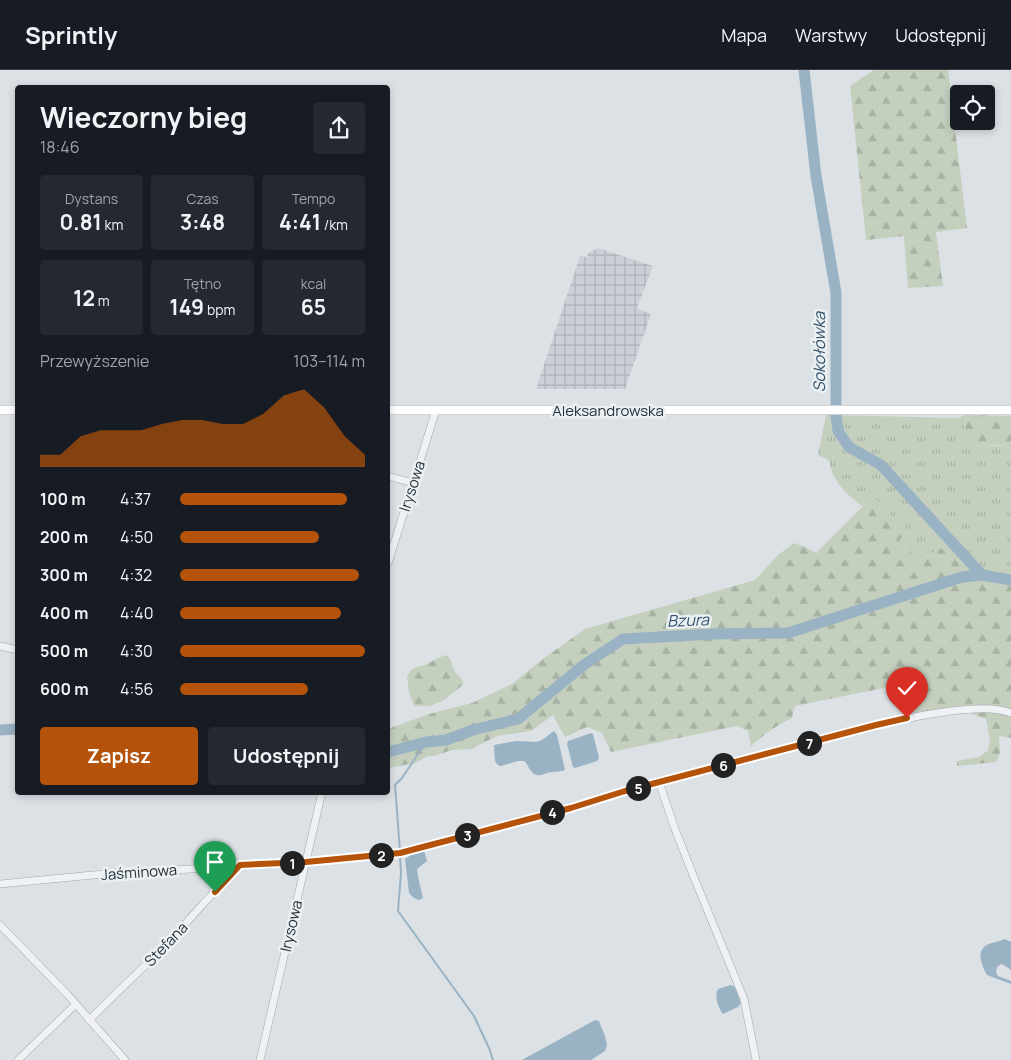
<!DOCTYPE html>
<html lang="pl">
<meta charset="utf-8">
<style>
:root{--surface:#171b24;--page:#242831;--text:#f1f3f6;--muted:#9ea1a6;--line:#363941;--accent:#b45309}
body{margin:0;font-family:Manrope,sans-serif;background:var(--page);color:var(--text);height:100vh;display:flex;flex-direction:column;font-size:19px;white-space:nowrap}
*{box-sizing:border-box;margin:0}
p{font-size:16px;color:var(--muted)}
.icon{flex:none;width:28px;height:28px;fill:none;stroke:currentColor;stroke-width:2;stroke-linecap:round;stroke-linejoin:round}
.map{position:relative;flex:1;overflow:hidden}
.side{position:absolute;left:15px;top:15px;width:375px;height:710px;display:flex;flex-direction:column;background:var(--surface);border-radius:5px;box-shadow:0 2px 8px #0003}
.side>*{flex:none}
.fabs{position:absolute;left:950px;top:15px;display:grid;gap:10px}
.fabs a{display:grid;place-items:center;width:45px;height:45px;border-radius:5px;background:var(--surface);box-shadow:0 2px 8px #0003;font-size:25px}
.pin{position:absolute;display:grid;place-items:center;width:42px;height:42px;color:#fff;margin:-51px -21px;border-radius:50% 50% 50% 0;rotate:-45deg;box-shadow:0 0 5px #0007}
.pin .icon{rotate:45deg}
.km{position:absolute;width:25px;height:25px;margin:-12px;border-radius:50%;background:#222;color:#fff;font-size:14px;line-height:25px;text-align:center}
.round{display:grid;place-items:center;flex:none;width:52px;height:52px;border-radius:5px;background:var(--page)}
.head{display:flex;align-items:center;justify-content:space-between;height:85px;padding:0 25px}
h1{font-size:28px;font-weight:700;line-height:38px}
.figures{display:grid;grid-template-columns:repeat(3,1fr);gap:8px;height:85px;padding:5px 25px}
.figures div{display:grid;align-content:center;border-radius:5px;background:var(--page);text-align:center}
.figures b{font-size:21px;font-weight:700}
.figures small{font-size:14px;font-weight:400}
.figures p{font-size:14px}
.chart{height:140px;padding:10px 25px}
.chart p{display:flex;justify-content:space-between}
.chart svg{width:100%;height:90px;margin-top:5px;fill:var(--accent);opacity:.7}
.primary-button{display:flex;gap:10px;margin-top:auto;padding:10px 25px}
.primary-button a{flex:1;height:58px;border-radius:5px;background:var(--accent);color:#fff;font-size:20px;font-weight:700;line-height:58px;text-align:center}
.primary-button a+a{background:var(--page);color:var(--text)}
ul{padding:0 25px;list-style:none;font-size:16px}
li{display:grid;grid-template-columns:80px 60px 1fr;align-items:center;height:38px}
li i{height:12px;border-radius:6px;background:var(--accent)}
header{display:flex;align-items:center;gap:30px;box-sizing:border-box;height:70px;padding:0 25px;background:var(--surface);border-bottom:1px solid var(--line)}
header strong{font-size:24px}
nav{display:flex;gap:28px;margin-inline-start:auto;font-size:18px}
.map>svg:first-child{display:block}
.industrial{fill:url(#industrial-grid)}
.grass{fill:url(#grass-tufts)}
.forest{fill:url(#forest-firs)}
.water{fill:#99b2c4}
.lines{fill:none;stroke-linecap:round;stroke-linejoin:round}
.stream{stroke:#99b2c4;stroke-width:2}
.river{stroke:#99b2c4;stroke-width:11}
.minor-casing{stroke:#a2a8af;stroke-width:8}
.major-casing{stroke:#9ca6b0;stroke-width:10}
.minor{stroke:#eff1f4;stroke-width:7}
.major{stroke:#fff;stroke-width:9}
.route-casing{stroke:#fff;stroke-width:10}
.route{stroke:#b45309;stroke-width:6}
.labels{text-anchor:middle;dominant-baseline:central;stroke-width:5;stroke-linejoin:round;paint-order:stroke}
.street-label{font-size:15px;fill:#27303b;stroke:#ebf0f3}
.water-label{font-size:16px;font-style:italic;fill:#34526c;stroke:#ebf0f3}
</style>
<header>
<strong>Sprintly</strong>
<nav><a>Mapa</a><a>Warstwy</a><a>Udostępnij</a></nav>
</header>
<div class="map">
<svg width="1011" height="990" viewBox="0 0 1011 990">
<defs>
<pattern id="industrial-grid" width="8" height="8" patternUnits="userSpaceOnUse" patternTransform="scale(1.25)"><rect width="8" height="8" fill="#cbd0d7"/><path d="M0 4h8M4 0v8" fill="none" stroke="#aeb3b9"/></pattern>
<pattern id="grass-tufts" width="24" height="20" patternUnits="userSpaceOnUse" patternTransform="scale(1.25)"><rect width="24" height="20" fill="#c4cfbe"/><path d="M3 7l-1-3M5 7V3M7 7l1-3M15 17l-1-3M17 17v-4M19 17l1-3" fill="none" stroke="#a8b2a4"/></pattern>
<pattern id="forest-firs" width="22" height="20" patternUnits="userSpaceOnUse" patternTransform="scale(1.25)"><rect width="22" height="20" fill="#c4cfbe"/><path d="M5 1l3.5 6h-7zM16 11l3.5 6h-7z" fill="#a8b2a4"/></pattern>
</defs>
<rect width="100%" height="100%" fill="#dce1e6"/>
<polygon class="industrial" points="598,178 653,196 637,238 651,244 625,319 536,319 580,186 587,187 588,183"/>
<path class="grass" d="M826 345 959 348 962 346 966 345 964 358 984 375 1000 376 1011 374V510L985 506 937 477 932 486 921 489 914 485 899 472 901 467 900 452 893 449 889 442 873 428 863 436C852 430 836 414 832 402 830 398 830 394 829 390L818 385Z"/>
<g class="forest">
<polygon points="874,0 948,0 967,158 936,162 943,216 908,218 904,166 866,170 850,16"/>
<path d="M966 345 1011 346V374C996 376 977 376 964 368Z"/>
<path d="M873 428 884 434 893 449 900 452 906 458 899 472 914 485 921 489 932 486 937 476C953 485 967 497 983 505 991 508 1002 508 1011 510V668L999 666 1000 683 996 692 957 696V691L979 687 988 680 990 670 986 649 961 640 915 647 908 613 795 636 792 648C776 656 764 664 751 676L748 661 737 656 611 682 602 663 587 657 565 667 553 645 531 661 497 666 471 679 452 680 434 686H428L415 693 388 698V659L429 644 472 633 512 614 544 588 585 559 755 510 778 485 794 473 805 477 816 483 863 436Z"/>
<path d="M446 585C454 591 450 593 454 600 456 604 461 608 463 611V615L442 631 430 636H414L409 622 407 606C416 593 417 599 427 594 434 590 438 588 446 585Z"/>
</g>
<g class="water">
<path d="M554 661 557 665 565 700C560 702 557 701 553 702 544 702 538 710 531 701 528 698 528 694 524 691H518L501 696 498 695 495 691 494 675 516 671 536 672 542 670Z"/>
<polygon points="591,663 593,664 599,688 597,691 575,698 573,697 567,674 568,671"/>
<polygon points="424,781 427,791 417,799 419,811 423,828 419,830 414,828 409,823 405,789 411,785"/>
<path d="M1005 869 1011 872V900L1004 895 1001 894 997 897 996 903 998 906 1011 911V914L987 905C984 900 982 895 981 890 978 872 994 874 1005 869Z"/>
<path d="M731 915 735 917 741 933 738 937 723 944C718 938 714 926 718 919Z"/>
<polygon points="595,950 599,951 605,966 607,975 605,981 591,990 522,990"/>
</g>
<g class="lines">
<g class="stream">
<polyline points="400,781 395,715 402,708 426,672"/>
<polyline points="400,786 401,803 398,841 474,946 489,978 493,990"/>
</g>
<g class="river">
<polyline points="804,0 816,106 836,223 836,345 838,361 849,377 881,395 982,505"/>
<polyline points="0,660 18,659"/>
<polyline points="388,682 426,672 446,670 473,660 518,649 585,594 623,569 713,564 788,563 962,507 982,505 1011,510"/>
</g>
<g class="minor-casing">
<g id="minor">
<polyline points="388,406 413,413"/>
<polyline points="388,493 436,340"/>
<polyline points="0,576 18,580"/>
<polyline points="659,712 675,759 693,805 744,929 756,990"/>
<path d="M0 814 93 805 306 792 400 783 571 737 625 721 876 655C908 648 982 631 1011 643"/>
<polyline points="0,855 67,924 125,990"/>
<polyline points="89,950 167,874 204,833 240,795"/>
<polyline points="18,990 75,935"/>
<polyline points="260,990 322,722"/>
</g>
</g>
<g class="major-casing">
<g id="major">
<polyline points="0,340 18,340"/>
<polyline points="388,340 1011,340"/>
</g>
</g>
<use href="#minor" class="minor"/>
<use href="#major" class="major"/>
</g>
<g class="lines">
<g class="route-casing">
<polyline id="route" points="215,822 240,795 306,792 400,783 571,738 625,721 876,655 907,648"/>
</g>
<use href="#route" class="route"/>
</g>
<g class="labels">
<g class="street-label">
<text x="608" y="340">Aleksandrowska</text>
<text transform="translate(412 416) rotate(-72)">Irysowa</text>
<text transform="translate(139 802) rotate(-4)">Jaśminowa</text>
<text transform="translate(291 856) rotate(-77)">Irysowa</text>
<text transform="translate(166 874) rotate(-46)">Stefana</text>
</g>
<g class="water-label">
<text transform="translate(819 282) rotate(-90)">Sokołówka</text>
<text transform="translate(688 550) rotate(-2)">Bzura</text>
</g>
</g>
</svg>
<div class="fabs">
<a><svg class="icon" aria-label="locate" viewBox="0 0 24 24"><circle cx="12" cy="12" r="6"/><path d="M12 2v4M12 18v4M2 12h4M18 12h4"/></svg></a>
</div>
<div class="pin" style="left:215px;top:822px;background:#1e9e55"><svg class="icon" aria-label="arrive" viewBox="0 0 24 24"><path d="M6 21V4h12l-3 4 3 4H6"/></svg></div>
<div class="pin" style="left:907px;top:648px;background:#d93025"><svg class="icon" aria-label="check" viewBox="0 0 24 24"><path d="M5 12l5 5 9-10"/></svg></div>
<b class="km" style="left:292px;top:793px">1</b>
<b class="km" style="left:381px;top:785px">2</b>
<b class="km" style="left:467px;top:765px">3</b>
<b class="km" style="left:552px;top:742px">4</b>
<b class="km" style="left:638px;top:718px">5</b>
<b class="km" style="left:723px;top:695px">6</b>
<b class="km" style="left:809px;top:673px">7</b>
<section class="side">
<div class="head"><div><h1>Wieczorny bieg</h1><p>18:46</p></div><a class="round"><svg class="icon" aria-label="share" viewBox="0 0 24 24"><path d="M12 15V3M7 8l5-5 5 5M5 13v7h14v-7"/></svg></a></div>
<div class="figures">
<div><p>Dystans</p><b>0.81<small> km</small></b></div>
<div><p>Czas</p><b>3:48</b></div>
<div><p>Tempo</p><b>4:41<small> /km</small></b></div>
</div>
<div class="figures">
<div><b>12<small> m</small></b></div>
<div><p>Tętno</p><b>149<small> bpm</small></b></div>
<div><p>kcal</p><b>65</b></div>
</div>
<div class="chart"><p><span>Przewyższenie</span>103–114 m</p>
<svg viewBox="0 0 160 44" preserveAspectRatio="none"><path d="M0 44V38L10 38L20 29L30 26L40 26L50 26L60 23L70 21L80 21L90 23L100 23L110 18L120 9L130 6L140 15L150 29L160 38V44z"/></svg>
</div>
<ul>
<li><b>100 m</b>4:37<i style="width:90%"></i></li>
<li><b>200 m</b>4:50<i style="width:75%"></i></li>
<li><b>300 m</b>4:32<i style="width:97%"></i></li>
<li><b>400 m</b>4:40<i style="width:87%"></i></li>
<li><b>500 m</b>4:30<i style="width:100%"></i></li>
<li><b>600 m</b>4:56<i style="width:69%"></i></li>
</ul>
<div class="primary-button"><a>Zapisz</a><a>Udostępnij</a></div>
</section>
</div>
